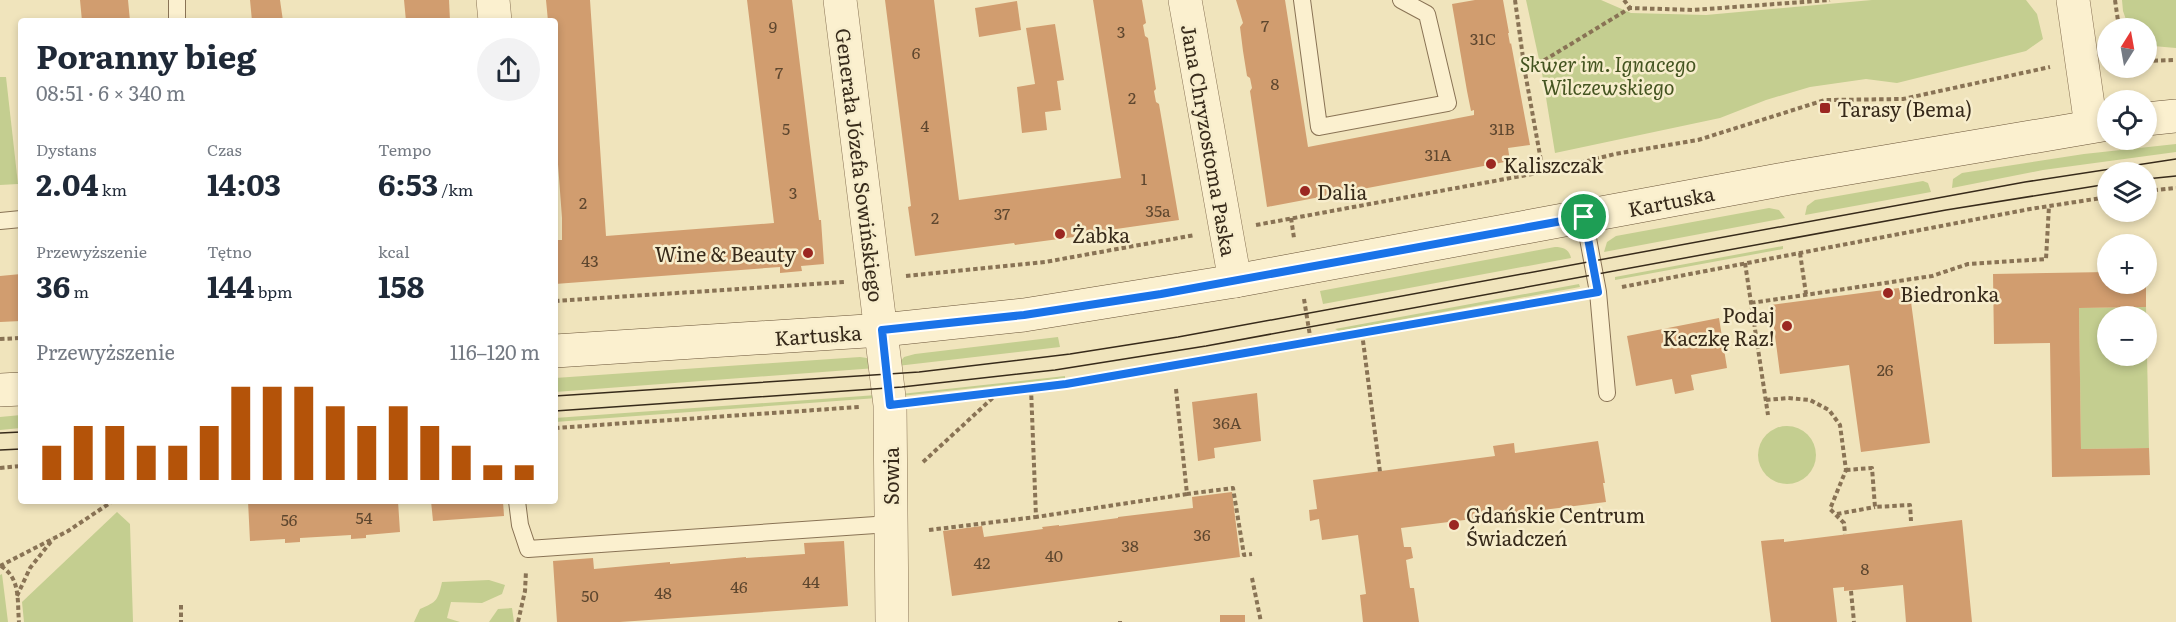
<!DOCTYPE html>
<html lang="pl">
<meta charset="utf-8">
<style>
:root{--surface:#fff;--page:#f2f2f3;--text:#1f2937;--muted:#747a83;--accent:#b45309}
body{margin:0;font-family:Literata,serif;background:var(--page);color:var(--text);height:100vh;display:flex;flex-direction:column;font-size:22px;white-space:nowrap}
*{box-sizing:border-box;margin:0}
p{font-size:20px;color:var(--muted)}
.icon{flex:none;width:33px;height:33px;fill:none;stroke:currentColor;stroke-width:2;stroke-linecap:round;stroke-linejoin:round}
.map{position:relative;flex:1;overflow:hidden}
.drawer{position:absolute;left:18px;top:18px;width:540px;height:486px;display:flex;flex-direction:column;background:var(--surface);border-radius:6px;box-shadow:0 3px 9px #0003}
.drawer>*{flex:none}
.needle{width:39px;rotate:11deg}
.tools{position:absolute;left:2097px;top:18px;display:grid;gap:12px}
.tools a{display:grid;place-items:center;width:60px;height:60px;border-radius:50%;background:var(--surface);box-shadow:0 3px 9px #0003;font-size:30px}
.pin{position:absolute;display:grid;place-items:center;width:51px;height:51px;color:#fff;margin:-26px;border:3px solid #fff;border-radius:50%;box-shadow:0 2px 6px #0007}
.round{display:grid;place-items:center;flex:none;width:63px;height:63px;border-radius:32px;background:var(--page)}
.head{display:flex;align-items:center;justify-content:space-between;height:102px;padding:0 18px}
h1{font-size:33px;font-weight:700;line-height:45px}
.metrics{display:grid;grid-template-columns:repeat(3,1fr);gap:9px;height:102px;padding:6px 18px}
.metrics div{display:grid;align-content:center}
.metrics b{font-size:30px;font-weight:700}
.metrics small{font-size:16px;font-weight:400}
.metrics p{font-size:16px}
.chart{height:168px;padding:12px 18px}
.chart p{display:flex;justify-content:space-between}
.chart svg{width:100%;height:108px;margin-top:6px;stroke:var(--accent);stroke-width:6}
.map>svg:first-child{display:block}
.green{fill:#c4ce90;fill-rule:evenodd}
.building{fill:#d19d6f}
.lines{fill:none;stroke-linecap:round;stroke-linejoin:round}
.lane-casing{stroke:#897355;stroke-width:18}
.street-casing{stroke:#897355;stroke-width:34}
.secondary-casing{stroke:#6a5438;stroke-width:34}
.path{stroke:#897355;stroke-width:4;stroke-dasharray:4.5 3;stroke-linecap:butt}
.lane{stroke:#fbf0cf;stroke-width:16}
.street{stroke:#fbf0cf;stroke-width:33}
.secondary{stroke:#fbf0cf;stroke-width:33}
.tram{stroke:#372a1a;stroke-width:1.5}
.route-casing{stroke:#fff;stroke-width:12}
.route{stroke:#1a73e8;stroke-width:8}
.poi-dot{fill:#9b2721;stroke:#f7edcc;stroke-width:2}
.labels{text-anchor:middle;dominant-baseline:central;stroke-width:5;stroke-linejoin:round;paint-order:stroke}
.number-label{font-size:16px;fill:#5e472f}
.park-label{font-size:20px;font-style:italic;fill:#445420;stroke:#f7edcc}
.poi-label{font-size:20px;fill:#372a1a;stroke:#f7edcc;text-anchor:start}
.street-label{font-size:20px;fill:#372a1a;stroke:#f7edcc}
</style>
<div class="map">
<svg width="2176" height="622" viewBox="0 0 2176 622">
<rect width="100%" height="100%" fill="#f0e4bc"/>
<g class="green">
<polygon points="1526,0 1601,0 1631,13 1706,15 1872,0 2026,0 2037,14 2043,39 2026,51 1897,83 1866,79 1810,87 1766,100 1720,118 1555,153 1542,73"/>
<polygon points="2122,0 2176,0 2176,48 2153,46 2147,43 2146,28 2129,28 2123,11"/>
<polygon points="0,77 6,77 18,184 0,185"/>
<polygon points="2176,144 2176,152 2043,170 1952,188 1953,179 1962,173 2084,154"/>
<polygon points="1923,181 1928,183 1931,192 1805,215 1807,206 1815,200"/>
<polygon points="1769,208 1779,210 1785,218 1604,252 1607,242 1616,236"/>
<polygon points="1783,246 1783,249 1615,280 1615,277"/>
<path d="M1555 247C1563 247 1569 249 1571 258L1323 304 1320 291Z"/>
<polygon points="1579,284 1580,287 1339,331 1335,329"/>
<path d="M2146 307 2149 448 2081 449 2079 308ZM2108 316H2146V356H2108Z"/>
<polygon points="1058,337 1060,347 897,366 904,357 915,354"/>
<polygon points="860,357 867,358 876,368 555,392 555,378"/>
<polygon points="1065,376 1065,378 901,396 901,394"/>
<polygon points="877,395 877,398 555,422 555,418"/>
<polygon points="21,415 21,428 0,430 0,417"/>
<circle cx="1787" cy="455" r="29"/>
<polygon points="117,512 130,524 133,622 24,622 22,602"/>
<polygon points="2,574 8,622 0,622 0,575"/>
<path d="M489 580 505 585 502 594 482 603 451 602 447 618 460 622H414L420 609C437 602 438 600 442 582Z"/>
<polygon points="512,608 514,622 489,622 498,609"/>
</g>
<g class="building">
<polygon points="80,0 128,0 130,21 82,21"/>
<polygon points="250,0 280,0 283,21 252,21"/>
<polygon points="404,0 449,0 450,21 406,21"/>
<polygon points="546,0 590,0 606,236 774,223 747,0 792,0 819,220 821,220 824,264 801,266 802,271 780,273 780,267 555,284 555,240 562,240 562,218 555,124 555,21 548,21"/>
<polygon points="885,0 934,0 959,200 1121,178 1093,0 1142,0 1146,23 1143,25 1145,36 1148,38 1156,89 1154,91 1156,102 1159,104 1179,220 1081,234 1081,236 1015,245 1014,243 915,256 908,207 911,206"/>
<polygon points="1236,0 1285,0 1308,147 1474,115 1474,110 1471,111 1467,91 1452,4 1475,0 1503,0 1509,33 1508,33 1510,44 1511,43 1530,145 1508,148 1510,161 1267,207 1250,91 1252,88 1250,78 1247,76 1243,51 1240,27 1243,23"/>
<polygon points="1017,1 1021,30 979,37 975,8"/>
<polygon points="1055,24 1064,80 1057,81 1061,110 1045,112 1047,130 1022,133 1017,87 1035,84 1026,28"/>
<polygon points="2108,272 2108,284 2146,284 2146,307 2079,308 2081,449 2149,448 2150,475 2052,477 2050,343 1994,344 1993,274"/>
<polygon points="21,274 21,321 0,322 0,276"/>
<polygon points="1899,288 1902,304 1911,302 1930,443 1861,452 1849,365 1780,374 1771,305"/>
<polygon points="1719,318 1727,368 1691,375 1694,390 1675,394 1672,379 1636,386 1627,336"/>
<polygon points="1257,393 1261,441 1214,448 1215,458 1198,461 1192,402"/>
<polygon points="1598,441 1605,483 1603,483 1606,502 1401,528 1404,547 1411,547 1413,558 1406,560 1410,588 1414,588 1419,622 1363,622 1360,595 1366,594 1358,535 1322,540 1319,519 1310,521 1309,510 1317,509 1313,480 1495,456 1493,446 1514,443 1515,453"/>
<polygon points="1232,492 1240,557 952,596 943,531 982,526 984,537 1043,529 1042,527 1059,525 1059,526 1118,518 1118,517 1193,508 1192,497"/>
<polygon points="248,501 398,501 400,532 366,535 366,538 351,539 351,535 300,538 300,542 285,543 285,539 250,541"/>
<polygon points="431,501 503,501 504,516 433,521"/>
<polygon points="1962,520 1972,622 1906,622 1903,585 1844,591 1844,587 1833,588 1837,622 1771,622 1761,541 1784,539 1784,542"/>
<polygon points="844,541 848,606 620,622 557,622 553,561 593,558 594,569 670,562 670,564 746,557 746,558 805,554 804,543"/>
<rect x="1220" y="615" width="25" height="7"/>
</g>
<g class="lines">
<g class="lane-casing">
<g id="lane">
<polyline points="177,0 177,21"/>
<polyline points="1302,0 1319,127 1448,103 1427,14 1401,0"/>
<polyline points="1584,217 1598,292 1607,393"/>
<polyline points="0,221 21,219"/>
<polyline points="517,501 520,525 528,549 890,524"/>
</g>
</g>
<g class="street-casing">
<g id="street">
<polyline points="493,0 495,21"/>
<polyline points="840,0 890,405 892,622"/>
<polyline points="1185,0 1235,281"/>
<polyline points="2073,0 2091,126"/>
</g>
</g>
<g class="secondary-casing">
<g id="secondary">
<polyline points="2146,119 2176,116"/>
<polyline points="555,351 882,330 1024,315 1235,281 1790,178 2108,124"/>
<polyline points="0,390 21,389"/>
</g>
</g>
<g class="path">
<polyline points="1515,0 1525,72 1543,172"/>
<polyline points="1624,0 1630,8 1693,10 1830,0"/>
<polyline points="2115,0 2119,28"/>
<polyline points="2146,61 2176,60"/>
<polyline points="1525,72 1630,8"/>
<polyline points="2146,191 2176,188"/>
<polyline points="1291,218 1294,238"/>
<polyline points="1256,225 1543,172 1615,154 1698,140 1825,100 1903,99 2050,67"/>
<polyline points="1800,253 1806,294"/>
<polyline points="1745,263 1768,415"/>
<polyline points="906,276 1045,262 1195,235"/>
<polyline points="1622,287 2030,209 2108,197"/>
<polyline points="1304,299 1311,342"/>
<polyline points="555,301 845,282"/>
<polyline points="1751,303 1932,276 1968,264 2046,259 2049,206"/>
<polyline points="1362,333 1380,472"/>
<polyline points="0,339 21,338"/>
<polyline points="1031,388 1036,517 1187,494"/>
<polyline points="1176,389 1187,494 1233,488 1244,555 1252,554"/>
<polyline points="1766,400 1788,398 1810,400 1829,410 1840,425 1846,470 1830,509 1844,523 1845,534"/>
<polyline points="920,401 1067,384 1576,295"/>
<polyline points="555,428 859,407"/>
<polyline points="923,462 998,393"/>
<polyline points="0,468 21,466"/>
<polyline points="1846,470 1872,468 1875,507 1910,505 1911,521"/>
<polyline points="1837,514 1875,507"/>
<polyline points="929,530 1036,517"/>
<polyline points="0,566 68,531 113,501"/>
<path d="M1 566C21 579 17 600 19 622"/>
<polyline points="1252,578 1261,622"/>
<polyline points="1851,591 1854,622"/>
<polyline points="17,596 30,568 53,539"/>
<polyline points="181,605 181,622"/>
<polyline points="1120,621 1120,622"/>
<polyline points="518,622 525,591 526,571"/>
</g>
<use href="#lane" class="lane"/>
<use href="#street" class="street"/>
<use href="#secondary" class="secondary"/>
<g class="tram">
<polyline points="2146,179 2176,176"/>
<polyline points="555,396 919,372 1070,354 1178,337 2025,182 2176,159"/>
<polyline points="555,411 902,387 1055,370 1206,346 1946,210 2108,184"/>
<polyline points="0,433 21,432"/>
<polyline points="0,450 21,449"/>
</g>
</g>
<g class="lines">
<g class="route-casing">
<polygon id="route" points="1584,217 1598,292 1066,384 890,405 882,330 1024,315 1161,294"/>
</g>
<use href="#route" class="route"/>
</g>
<g class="poi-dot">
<rect x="1819" y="102" width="12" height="12" rx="3"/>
<circle cx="1491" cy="164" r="6"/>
<circle cx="1305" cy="191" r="6"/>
<circle cx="1060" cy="234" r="6"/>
<circle cx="808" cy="253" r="6"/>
<circle cx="1888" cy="293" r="6"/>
<circle cx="1787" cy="326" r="6"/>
<circle cx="1454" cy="525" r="6"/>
</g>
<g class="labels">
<g class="number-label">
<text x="1265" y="25">7</text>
<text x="773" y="26">9</text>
<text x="1121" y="31">3</text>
<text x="1483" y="38">31C</text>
<text x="916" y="52">6</text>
<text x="779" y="72">7</text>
<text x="1275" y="83">8</text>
<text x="1132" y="97">2</text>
<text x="925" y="125">4</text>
<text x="786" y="128">5</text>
<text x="1502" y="128">31B</text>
<text x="1438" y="154">31A</text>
<text x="1144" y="178">1</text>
<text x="793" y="192">3</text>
<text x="583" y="202">2</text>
<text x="1158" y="210">35a</text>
<text x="1002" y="213">37</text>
<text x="935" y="217">2</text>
<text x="590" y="260">43</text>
<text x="1885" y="369">26</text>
<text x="1227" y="422">36A</text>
<text x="364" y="517">54</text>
<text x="289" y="519">56</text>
<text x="1202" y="534">36</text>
<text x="1130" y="545">38</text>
<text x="1054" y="555">40</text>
<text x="982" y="562">42</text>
<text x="1865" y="568">8</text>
<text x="811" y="581">44</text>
<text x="739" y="586">46</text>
<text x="663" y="592">48</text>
<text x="590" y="595">50</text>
</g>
<g class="park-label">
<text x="1608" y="63">Skwer im. Ignacego<tspan x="1608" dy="23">Wilczewskiego</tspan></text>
</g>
<g class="poi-label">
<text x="1837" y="108">Tarasy (Bema)</text>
<text x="1503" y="164">Kaliszczak</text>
<text x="1317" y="191">Dalia</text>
<text x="1072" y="234">Żabka</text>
<text x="796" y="253" text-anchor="end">Wine &amp; Beauty</text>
<text x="1900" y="293">Biedronka</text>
<text x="1775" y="314" text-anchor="end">Podaj<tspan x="1775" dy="23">Kaczkę Raz!</tspan></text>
<text x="1466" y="514">Gdańskie Centrum<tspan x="1466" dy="23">Świadczeń</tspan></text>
</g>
<g class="street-label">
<text transform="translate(1210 140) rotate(80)">Jana Chryzostoma Paska</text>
<text transform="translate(861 165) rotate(83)">Generała Józefa Sowińskiego</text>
<text transform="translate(1671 200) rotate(-11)">Kartuska</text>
<text transform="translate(818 334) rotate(-4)">Kartuska</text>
<text transform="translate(890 476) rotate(-90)">Sowia</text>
</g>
</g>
</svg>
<div class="tools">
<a><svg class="needle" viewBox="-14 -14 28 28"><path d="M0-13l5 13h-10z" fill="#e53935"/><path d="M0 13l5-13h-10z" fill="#747a83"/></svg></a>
<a><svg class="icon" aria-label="locate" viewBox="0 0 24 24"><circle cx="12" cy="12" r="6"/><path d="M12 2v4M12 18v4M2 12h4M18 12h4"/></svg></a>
<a><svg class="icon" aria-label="layers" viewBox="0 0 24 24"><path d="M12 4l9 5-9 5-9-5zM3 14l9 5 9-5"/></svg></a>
<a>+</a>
<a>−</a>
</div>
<div class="pin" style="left:1584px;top:217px;background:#1e9e55"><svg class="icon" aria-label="arrive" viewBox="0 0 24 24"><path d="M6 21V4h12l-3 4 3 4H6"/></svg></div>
<section class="drawer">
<div class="head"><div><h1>Poranny bieg</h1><p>08:51 · 6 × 340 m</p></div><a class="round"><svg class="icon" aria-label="share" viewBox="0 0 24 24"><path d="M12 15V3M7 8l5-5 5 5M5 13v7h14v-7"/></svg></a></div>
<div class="metrics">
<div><p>Dystans</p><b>2.04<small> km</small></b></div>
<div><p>Czas</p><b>14:03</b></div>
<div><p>Tempo</p><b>6:53<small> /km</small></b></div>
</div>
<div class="metrics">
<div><p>Przewyższenie</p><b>36<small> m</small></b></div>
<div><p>Tętno</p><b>144<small> bpm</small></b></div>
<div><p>kcal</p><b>158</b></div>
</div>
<div class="chart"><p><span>Przewyższenie</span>116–120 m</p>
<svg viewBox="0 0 160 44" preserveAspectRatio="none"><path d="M5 44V30M15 44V22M25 44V22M35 44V30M45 44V30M55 44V22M65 44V6M75 44V6M85 44V6M95 44V14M105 44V22M115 44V14M125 44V22M135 44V30M145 44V38M155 44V38"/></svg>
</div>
</section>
</div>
